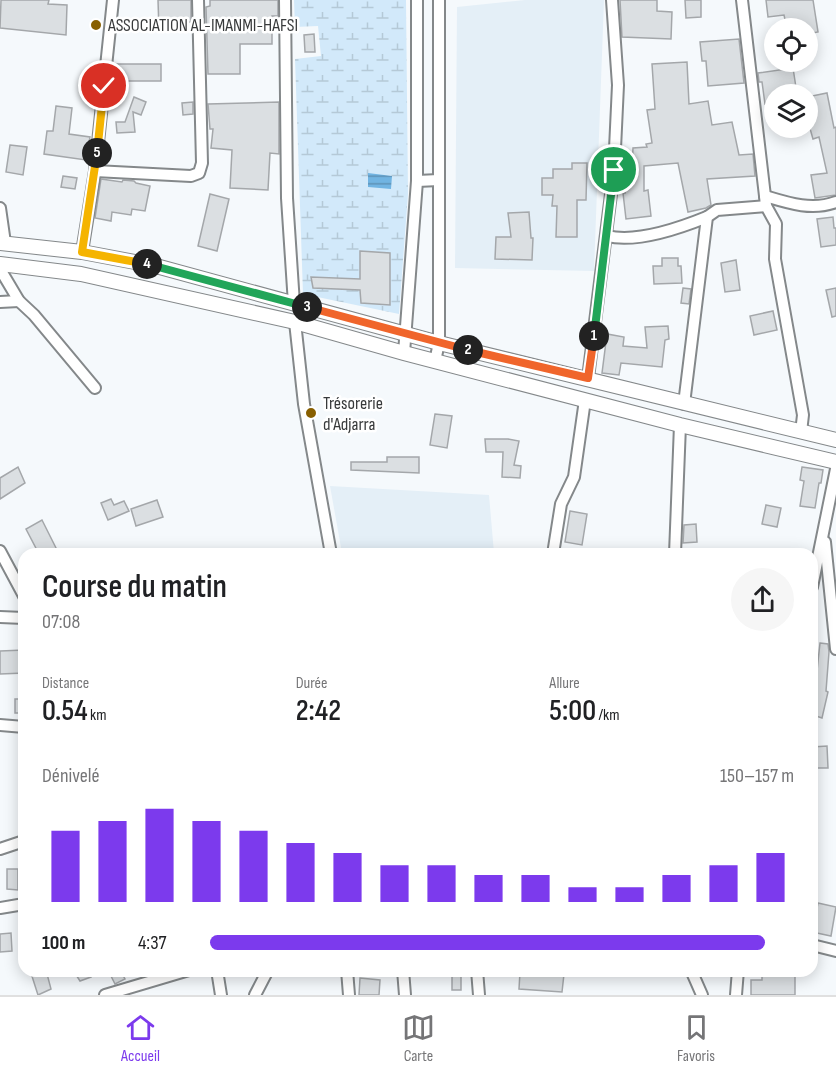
<!DOCTYPE html>
<html lang="fr">
<meta charset="utf-8">
<style>
:root{--surface:#fff;--page:#f6f6f6;--text:#202124;--muted:#757577;--line:#e0e0e0;--accent:#7c3aed}
body{margin:0;font-family:"Sofia Sans Condensed",sans-serif;background:var(--page);color:var(--text);height:100vh;display:flex;flex-direction:column;font-size:22px;white-space:nowrap}
*{box-sizing:border-box;margin:0}
p{font-size:20px;color:var(--muted)}
.icon{flex:none;width:33px;height:33px;fill:none;stroke:currentColor;stroke-width:2;stroke-linecap:round;stroke-linejoin:round}
.map{position:relative;flex:1;overflow:hidden}
.sheet{position:absolute;left:18px;top:548px;width:800px;height:429px;display:flex;flex-direction:column;background:var(--surface);border-radius:18px;box-shadow:0 3px 15px #0003}
.sheet>*{flex:none}
.tools{position:absolute;left:764px;top:18px;display:grid;gap:12px}
.tools a{display:grid;place-items:center;width:54px;height:54px;border-radius:50%;background:var(--surface);box-shadow:0 3px 15px #0003;font-size:30px}
.pin{position:absolute;display:grid;place-items:center;width:51px;height:51px;color:#fff;margin:-26px;border:3px solid #fff;border-radius:50%;box-shadow:0 2px 6px #0007}
.km{position:absolute;width:30px;height:30px;margin:-15px;border-radius:50%;background:#222;color:#fff;font-size:16px;line-height:30px;text-align:center}
.round{display:grid;place-items:center;flex:none;width:63px;height:63px;border-radius:32px;background:var(--page)}
.headline{display:flex;align-items:center;justify-content:space-between;height:102px;padding:0 24px}
h1{font-size:33px;font-weight:600;line-height:45px}
.stats{display:grid;grid-template-columns:repeat(3,1fr);gap:9px;height:102px;padding:6px 24px}
.stats div{display:grid;align-content:center}
.stats b{font-size:30px;font-weight:600}
.stats small{font-size:16px;font-weight:400}
.stats p{font-size:16px}
.chart{height:168px;padding:12px 24px}
.chart p{display:flex;justify-content:space-between}
.chart svg{width:100%;height:108px;margin-top:6px;stroke:var(--accent);stroke-width:6}
ul{padding:0 24px;list-style:none;font-size:20px}
li{display:grid;grid-template-columns:96px 72px 1fr;align-items:center;height:45px}
li i{height:15px;border-radius:8px;background:var(--accent)}
.dock{display:flex;justify-content:space-around;align-items:center;height:84px;border-top:2px solid var(--line);background:var(--surface);font-size:16px;color:var(--muted)}
.dock a{display:grid;justify-items:center;gap:3px}
.dock .on{color:var(--accent)}
.map>svg:first-child{display:block}
.built{fill:#e4eff7}
.wetland{fill:url(#wetland-marsh)}
.water{fill:url(#water-rules)}
.building{fill:#dbdfe2;stroke:#a4a7aa;stroke-width:1.5}
.lines{fill:none;stroke-linecap:round;stroke-linejoin:round}
.minor-casing{stroke:#84888a;stroke-width:14}
.major-casing{stroke:#84888a;stroke-width:16}
.minor{stroke:#fff;stroke-width:10}
.major{stroke:#fff;stroke-width:14}
.split-1-casing{stroke:#fff;stroke-width:12}
.split-2-casing{stroke:#fff;stroke-width:12}
.split-3-casing{stroke:#fff;stroke-width:12}
.split-4-casing{stroke:#fff;stroke-width:12}
.split-5-casing{stroke:#fff;stroke-width:12}
.split-6-casing{stroke:#fff;stroke-width:12}
.split-1{stroke:#22a559;stroke-width:8}
.split-2{stroke:#f0652b;stroke-width:8}
.split-3{stroke:#f0652b;stroke-width:8}
.split-4{stroke:#22a559;stroke-width:8}
.split-5{stroke:#f5b400;stroke-width:8}
.split-6{stroke:#f5b400;stroke-width:8}
.poi-dot{fill:#885f00;stroke:#fff;stroke-width:2}
.labels{text-anchor:middle;dominant-baseline:central;stroke-width:5;stroke-linejoin:round;paint-order:stroke}
.poi-label{font-size:18px;fill:#383a3b;stroke:#fff;text-anchor:start}
</style>
<div class="map">
<svg width="836" height="995" viewBox="0 0 836 995">
<defs>
<pattern id="wetland-marsh" width="20" height="14" patternUnits="userSpaceOnUse" patternTransform="scale(1.5)"><rect width="20" height="14" fill="#d2e9fa"/><path d="M1 5h8M5 5V1M11 12h8M15 12V8" fill="none" stroke="#b5c9d7"/></pattern>
<pattern id="water-rules" width="6" height="5" patternUnits="userSpaceOnUse" patternTransform="scale(1.5)"><rect width="6" height="5" fill="#71b4e2"/><path d="M0 2.5h6" fill="none" stroke="#5e93b8"/></pattern>
</defs>
<rect width="100%" height="100%" fill="#f5f9fc"/>
<g class="built">
<polygon points="525,0 604,0 594,271 455,268 457,7"/>
<polygon points="330,486 489,495 494,553 342,553"/>
</g>
<polygon class="wetland" points="294,0 406,0 408,194 399,314 303,294 295,59 321,56 318,26 295,27"/>
<polygon class="water" points="368,173 392,176 391,189 368,187"/>
<g class="building">
<polygon points="1,0 49,0 48,4 67,5 66,35 0,28"/>
<polygon points="158,0 191,0 191,22 172,22 172,31 159,31"/>
<polygon points="210,0 278,0 278,16 272,16 272,44 240,44 240,74 208,74 206,7 210,6"/>
<polygon points="620,0 657,0 657,11 672,12 671,39 622,37"/>
<polygon points="685,0 701,0 701,17 686,18"/>
<polygon points="766,0 813,0 818,32 807,34 807,28 787,28 784,15 768,17"/>
<polygon points="314,34 315,52 305,52 304,35"/>
<polygon points="739,39 744,83 708,86 706,61 702,61 700,42"/>
<polygon points="687,62 689,104 708,101 712,125 732,122 739,155 753,154 755,176 707,179 711,205 706,208 688,212 678,163 644,166 644,191 648,190 651,216 626,219 623,193 625,193 625,168 632,168 633,148 647,147 646,144 652,143 647,110 655,109 652,64"/>
<rect x="117" y="64" width="44" height="17"/>
<polygon points="793,68 797,94 774,94 774,102 765,104 762,82 759,82 758,73"/>
<polygon points="827,93 834,128 836,127 836,195 815,198 811,175 827,173 819,137 813,139 809,125 813,124 807,97"/>
<polygon points="134,97 146,102 141,115 133,112 135,132 117,133 116,122 125,122"/>
<polygon points="193,102 193,114 183,115 182,103"/>
<polygon points="279,102 279,154 270,153 268,190 230,188 232,150 211,148 213,129 210,129 208,104"/>
<polygon points="56,106 72,108 69,134 90,137 86,160 44,154 47,131 53,131"/>
<polygon points="10,145 27,147 23,175 6,172"/>
<polygon points="572,163 587,163 586,200 577,200 577,237 556,237 557,206 552,206 553,195 542,195 542,178 553,178 553,169 572,169"/>
<polygon points="63,176 77,178 75,189 61,187"/>
<polygon points="101,179 122,182 123,180 134,181 136,183 150,186 145,211 132,209 131,215 112,212 111,221 95,218"/>
<polygon points="210,194 229,199 217,251 198,246"/>
<polygon points="529,212 531,238 533,238 532,260 495,259 496,237 511,237 508,213"/>
<polygon points="833,217 834,228 836,228 836,245 821,247 817,219"/>
<polygon points="360,251 390,253 390,305 361,303 360,290 313,288 311,277 360,279"/>
<polygon points="662,258 678,258 678,266 681,266 682,283 654,284 653,266 662,266"/>
<polygon points="736,260 740,290 725,292 721,263"/>
<polygon points="683,288 691,289 689,304 681,303"/>
<polygon points="836,288 836,316 832,317 826,290"/>
<polygon points="773,311 777,330 754,335 750,316"/>
<polygon points="668,326 669,339 665,340 662,367 621,363 619,375 602,373 607,334 624,337 623,346 647,348 645,327"/>
<polygon points="435,414 452,416 447,448 430,445"/>
<polygon points="485,439 508,439 519,441 514,465 521,466 520,478 502,477 503,452 486,452"/>
<polygon points="387,457 419,457 419,473 351,470 351,462 387,462"/>
<polygon points="18,467 25,483 0,499 0,478"/>
<polygon points="802,467 823,470 821,483 819,483 815,508 800,506 804,481 800,480"/>
<polygon points="111,499 114,505 124,501 129,511 108,520 101,503"/>
<polygon points="157,500 163,517 136,526 131,509"/>
<polygon points="766,505 781,508 777,527 762,524"/>
<polygon points="570,511 587,514 582,545 565,542"/>
<polygon points="42,520 59,554 39,554 26,529"/>
<polygon points="696,524 697,542 683,543 684,525"/>
<polygon points="820,643 828,644 829,652 826,691 828,692 822,718 813,715 814,711 812,711 812,688 815,689"/>
<polygon points="24,650 24,673 0,674 0,651"/>
<rect x="15" y="699" width="9" height="14"/>
<polygon points="827,746 828,768 814,768 812,747"/>
<polygon points="7,869 18,869 18,890 7,889"/>
<polygon points="818,903 836,907 831,936 812,932"/>
<polygon points="11,933 12,951 0,952 0,934"/>
<polygon points="30,970 46,970 51,989 38,995"/>
<polygon points="73,970 88,970 91,977 80,981"/>
<polygon points="108,970 120,970 125,979 115,984"/>
<polygon points="543,971 543,972 564,974 562,992 519,989 520,972"/>
<polygon points="781,973 795,974 795,995 751,995 751,980 762,980 762,974"/>
<rect x="452" y="975" width="9" height="15"/>
<polygon points="360,978 380,980 379,995 359,995"/>
</g>
<g class="lines">
<g class="minor-casing">
<g id="minor">
<polyline points="285,0 287,198 294,304"/>
<polyline points="742,0 765,196 766,206 776,224 775,259 803,415 801,432"/>
<polyline points="95,171 191,176 199,173 202,163 198,0"/>
<polyline points="417,181 439,180"/>
<path d="M765 196C788 203 812 211 836 202"/>
<polyline points="0,208 5,243"/>
<path d="M607 236C636 243 680 228 707 217"/>
<polyline points="82,252 95,171 113,0"/>
<polyline points="0,269 19,301 34,315 95,388"/>
<polyline points="0,302 19,301"/>
<polyline points="295,322 304,404 331,554"/>
<polyline points="404,353 417,181 417,0"/>
<polyline points="435,361 439,343 439,0"/>
<polyline points="588,378 614,170 618,85 612,0"/>
<polyline points="684,404 707,217 717,210 766,206"/>
<polyline points="825,542 836,649"/>
<polyline points="0,551 24,596"/>
<polyline points="553,554 561,504 574,477 585,400"/>
<polyline points="675,554 680,425"/>
<polyline points="812,587 836,469"/>
<polyline points="0,617 24,618"/>
<polyline points="0,725 24,727"/>
<polyline points="0,849 24,841"/>
<polyline points="0,908 24,904"/>
<polyline points="812,945 836,951"/>
<polyline points="217,970 221,995"/>
<polyline points="347,970 349,995"/>
<polyline points="403,970 405,995"/>
<polyline points="477,970 479,995"/>
<polyline points="691,970 702,995"/>
<polyline points="105,995 189,970"/>
<polyline points="255,995 268,970"/>
<polyline points="736,995 738,970"/>
</g>
</g>
<g class="major-casing">
<g id="major">
<polyline points="0,243 82,252 156,266 439,343 836,440"/>
<polyline points="0,264 81,274 295,322 404,353 680,425 836,462"/>
</g>
</g>
<use href="#minor" class="minor"/>
<use href="#major" class="major"/>
</g>
<g class="lines">
<g class="split-1-casing">
<polyline id="split-1" points="594,336 614,170"/>
</g>
<g class="split-2-casing">
<polyline id="split-2" points="468,350 588,378 594,336"/>
</g>
<g class="split-3-casing">
<polyline id="split-3" points="307,307 468,350"/>
</g>
<g class="split-4-casing">
<polyline id="split-4" points="147,264 307,307"/>
</g>
<g class="split-5-casing">
<polyline id="split-5" points="97,153 82,252 147,264"/>
</g>
<g class="split-6-casing">
<polyline id="split-6" points="97,153 104,86"/>
</g>
<use href="#split-1" class="split-1"/>
<use href="#split-2" class="split-2"/>
<use href="#split-3" class="split-3"/>
<use href="#split-4" class="split-4"/>
<use href="#split-5" class="split-5"/>
<use href="#split-6" class="split-6"/>
</g>
<g class="poi-dot">
<circle cx="96" cy="25" r="6"/>
<circle cx="311" cy="413" r="6"/>
</g>
<g class="labels">
<g class="poi-label">
<text x="108" y="25">ASSOCIATION AL-IMANMI-HAFSI</text>
<text x="323" y="403">Trésorerie<tspan x="323" dy="21">d'Adjarra</tspan></text>
</g>
</g>
</svg>
<div class="tools">
<a><svg class="icon" aria-label="locate" viewBox="0 0 24 24"><circle cx="12" cy="12" r="6"/><path d="M12 2v4M12 18v4M2 12h4M18 12h4"/></svg></a>
<a><svg class="icon" aria-label="layers" viewBox="0 0 24 24"><path d="M12 4l9 5-9 5-9-5zM3 14l9 5 9-5"/></svg></a>
</div>
<div class="pin" style="left:614px;top:170px;background:#1e9e55"><svg class="icon" aria-label="arrive" viewBox="0 0 24 24"><path d="M6 21V4h12l-3 4 3 4H6"/></svg></div>
<div class="pin" style="left:104px;top:86px;background:#d93025"><svg class="icon" aria-label="check" viewBox="0 0 24 24"><path d="M5 12l5 5 9-10"/></svg></div>
<b class="km" style="left:594px;top:336px">1</b>
<b class="km" style="left:468px;top:350px">2</b>
<b class="km" style="left:307px;top:307px">3</b>
<b class="km" style="left:147px;top:264px">4</b>
<b class="km" style="left:97px;top:153px">5</b>
<section class="sheet">
<div class="headline"><div><h1>Course du matin</h1><p>07:08</p></div><a class="round"><svg class="icon" aria-label="share" viewBox="0 0 24 24"><path d="M12 15V3M7 8l5-5 5 5M5 13v7h14v-7"/></svg></a></div>
<div class="stats">
<div><p>Distance</p><b>0.54<small> km</small></b></div>
<div><p>Durée</p><b>2:42</b></div>
<div><p>Allure</p><b>5:00<small> /km</small></b></div>
</div>
<div class="chart"><p><span>Dénivelé</span>150–157 m</p>
<svg viewBox="0 0 160 44" preserveAspectRatio="none"><path d="M5 44V15M15 44V11M25 44V6M35 44V11M45 44V15M55 44V20M65 44V24M75 44V29M85 44V29M95 44V33M105 44V33M115 44V38M125 44V38M135 44V33M145 44V29M155 44V24"/></svg>
</div>
<ul>
<li><b>100 m</b>4:37<i style="width:95%"></i></li>
</ul>
</section>
</div>
<nav class="dock">
<a class="on"><svg class="icon" aria-label="home" viewBox="0 0 24 24"><path d="M3 11l9-7 9 7M6 9v11h12V9"/></svg>Accueil</a>
<a><svg class="icon" aria-label="map" viewBox="0 0 24 24"><path d="M3 6l6-2 6 2 6-2v14l-6 2-6-2-6 2zM9 4v14M15 6v14"/></svg>Carte</a>
<a><svg class="icon" aria-label="saved" viewBox="0 0 24 24"><path d="M7 4h10v16l-5-4-5 4z"/></svg>Favoris</a>
</nav>
